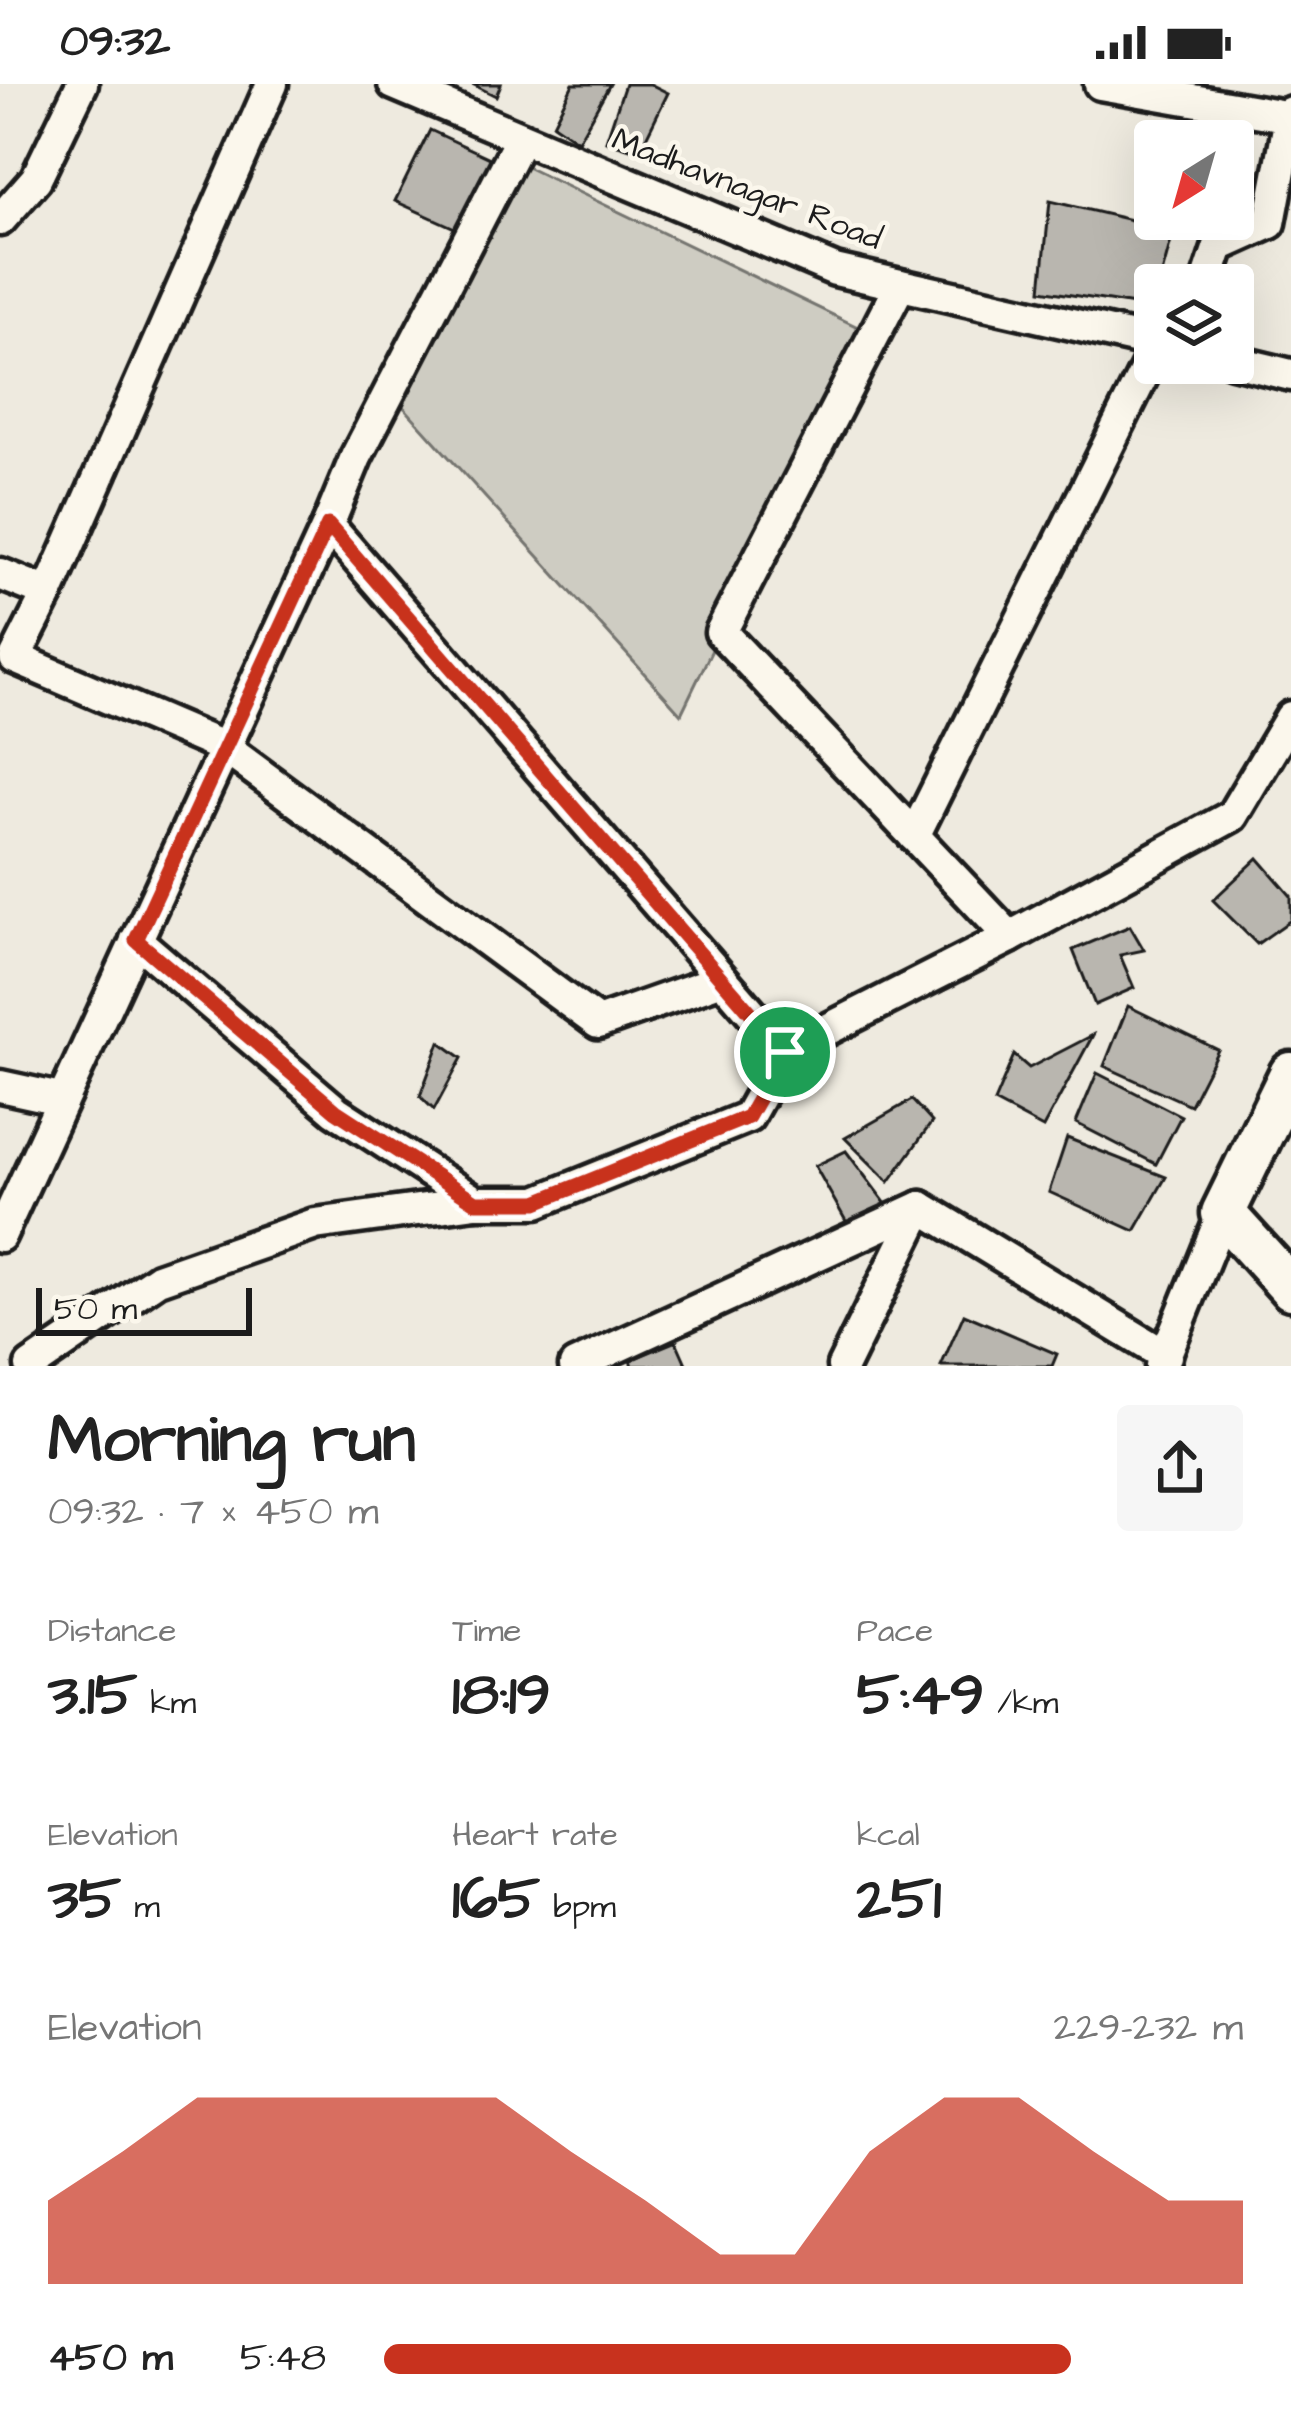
<!DOCTYPE html>
<meta charset="utf-8">
<style>
:root{--surface:#fff;--page:#f6f6f6;--text:#222;--muted:#767676;--accent:#c8321e}
body{margin:0;font-family:"Architects Daughter",sans-serif;background:var(--page);color:var(--text);height:100vh;display:flex;flex-direction:column;font-size:45px;white-space:nowrap}
*{box-sizing:border-box;margin:0}
p{font-size:39px;color:var(--muted)}
.icon{flex:none;width:66px;height:66px;fill:none;stroke:currentColor;stroke-width:2;stroke-linecap:round;stroke-linejoin:round}
.map{position:relative;height:1282px;overflow:hidden}
.sheet{display:flex;flex-direction:column;background:var(--surface);flex:1}
.sheet>*{flex:none}
.needle{width:78px;rotate:217deg}
.controls{position:absolute;left:1134px;top:36px;display:grid;gap:24px}
.controls a{display:grid;place-items:center;width:120px;height:120px;border-radius:12px;background:var(--surface);box-shadow:0 12px 48px #0002;font-size:60px}
.scale{position:absolute;left:36px;bottom:30px;width:216px;box-sizing:border-box;padding-left:12px;border:6px solid #1c1c1c;border-top:0;font-size:33px;line-height:42px;white-space:nowrap;color:#1c1c1c;-webkit-text-stroke:9px #fbf7ec;paint-order:stroke}
.pin{position:absolute;display:grid;place-items:center;width:102px;height:102px;color:#fff;margin:-51px;border:6px solid #fff;border-radius:50%;box-shadow:0 3px 12px #0007}
.round{display:grid;place-items:center;flex:none;width:126px;height:126px;border-radius:12px;background:var(--page)}
.overview{display:flex;align-items:center;justify-content:space-between;height:204px;padding:0 48px}
h1{font-size:66px;font-weight:700;line-height:90px}
.metrics{display:grid;grid-template-columns:repeat(3,1fr);gap:18px;height:204px;padding:12px 48px}
.metrics div{display:grid;align-content:center}
.metrics b{font-size:60px;font-weight:700}
.metrics small{font-size:33px;font-weight:400}
.metrics p{font-size:33px}
.chart{height:336px;padding:24px 48px}
.chart p{display:flex;justify-content:space-between}
.chart svg{width:100%;height:216px;margin-top:12px;fill:var(--accent);opacity:.7}
ul{padding:0 48px;list-style:none;font-size:39px}
li{display:grid;grid-template-columns:192px 144px 1fr;align-items:center;height:90px}
li i{height:30px;border-radius:15px;background:var(--accent)}
.status{display:flex;justify-content:space-between;align-items:center;height:84px;padding:0 60px;background:var(--surface);direction:ltr}
.status svg{height:33px;fill:currentColor}
.map>svg:first-child{display:block}
.green{fill:#ceccc2;stroke:#75746f;stroke-width:3}
.building{fill:#b9b6af;stroke:#1c1c1c;stroke-width:3}
.lines{fill:none;stroke-linecap:round;stroke-linejoin:round}
.minor-casing{stroke:#1c1c1c;stroke-width:39}
.secondary-casing{stroke:#1c1c1c;stroke-width:51}
.minor{stroke:#fbf7ec;stroke-width:30}
.secondary{stroke:#fbf7ec;stroke-width:42}
.route-casing{stroke:#fff;stroke-width:24}
.route{stroke:#c8321e;stroke-width:15}
.labels{text-anchor:middle;dominant-baseline:central;stroke-width:9;stroke-linejoin:round;paint-order:stroke}
.street-label{font-size:33px;fill:#1c1c1c;stroke:#fbf7ec}
</style>
<div class="status"><b>09:32</b><svg viewBox="0 0 49 12"><path d="M0 12V9h3v3zM5 12V6h3v6zM10 12V3h3v9zM15 12V0h3v12zM26 1h20v11H26zM47 4h2v5h-2z"/></svg></div>
<div class="map">
<svg width="1291" height="1282" viewBox="0 0 1291 1282">
<rect width="100%" height="100%" fill="#eeeadf"/>
<filter id="ink" filterUnits="userSpaceOnUse"><feTurbulence type="fractalNoise" baseFrequency=".00833" numOctaves="2"/><feDisplacementMap in="SourceGraphic" scale="24" xChannelSelector="R" yChannelSelector="G"/><feConvolveMatrix kernelMatrix="1 2 1 2 8 2 1 2 1" color-interpolation-filters="sRGB"/></filter>
<g filter="url(#ink)">
<polygon class="green" points="516,78 866,247 681,630 400,319"/>
<g class="building">
<polygon points="472,0 501,0 496,12"/>
<polygon points="573,0 610,0 578,57 553,40"/>
<polygon points="625,0 650,0 668,9 639,68 606,57"/>
<polygon points="430,46 492,75 457,145 395,117"/>
<polygon points="1050,117 1174,146 1159,201 1155,201 1152,224 1041,206"/>
<polygon points="1258,774 1291,812 1291,836 1257,860 1213,816"/>
<polygon points="1130,842 1144,866 1120,871 1134,904 1095,921 1073,866"/>
<polygon points="1128,922 1218,966 1190,1021 1104,982"/>
<polygon points="1093,951 1043,1044 994,1018 1014,971 1029,984"/>
<polygon points="440,958 462,974 434,1026 420,1012"/>
<polygon points="1097,989 1181,1032 1156,1080 1076,1039"/>
<polygon points="912,1016 932,1038 889,1098 845,1054"/>
<polygon points="1067,1054 1166,1093 1135,1147 1049,1108"/>
<polygon points="846,1067 886,1120 851,1146 815,1082"/>
<polygon points="964,1230 1057,1270 1052,1282 941,1282"/>
<polygon points="676,1257 687,1282 632,1282 630,1276"/>
</g>
<g class="lines">
<g class="minor-casing">
<g id="minor">
<polyline points="272,0 48,509 15,574 225,664 598,939 722,895"/>
<polyline points="394,0 835,186 1155,259"/>
<polyline points="1100,0 1291,33"/>
<polyline points="0,136 36,95 82,0"/>
<polyline points="900,201 721,548 1010,853 1232,732 1291,633"/>
<polyline points="1206,201 1219,162 1270,139 1291,28"/>
<polyline points="1233,277 1291,291"/>
<polyline points="328,441 356,373 521,54"/>
<polyline points="0,490 48,509"/>
<polyline points="914,752 1155,267"/>
<polyline points="136,856 336,1027 476,1118 537,1118 748,1033 785,967"/>
<polyline points="0,1002 60,1015"/>
<polyline points="0,1152 328,441 785,967 1010,853"/>
<polyline points="31,1282 158,1195 315,1140 476,1118"/>
<polyline points="575,1282 921,1123"/>
<polyline points="843,1282 921,1123 1166,1272"/>
<polyline points="1161,1282 1223,1129"/>
</g>
</g>
<g class="secondary-casing">
<polyline id="secondary" points="1291,990 1223,1129 1291,1204"/>
</g>
<use href="#minor" class="minor"/>
<use href="#secondary" class="secondary"/>
</g>
</g>
<g class="lines" filter="url(#ink)">
<g class="route-casing">
<polygon id="route" points="328,441 785,968 748,1033 537,1118 476,1118 336,1027 136,856"/>
</g>
<use href="#route" class="route"/>
</g>
<g class="labels">
<g class="street-label">
<text transform="translate(747 105) rotate(21)">Madhavnagar Road</text>
</g>
</g>
</svg>
<div class="controls">
<a><svg class="needle" viewBox="-14 -14 28 28"><path d="M0-13l5 13h-10z" fill="#e53935"/><path d="M0 13l5-13h-10z" fill="#767676"/></svg></a>
<a><svg class="icon" aria-label="layers" viewBox="0 0 24 24"><path d="M12 4l9 5-9 5-9-5zM3 14l9 5 9-5"/></svg></a>
</div>
<div class="scale">50 m</div>
<div class="pin" style="left:785px;top:968px;background:#1e9e55"><svg class="icon" aria-label="arrive" viewBox="0 0 24 24"><path d="M6 21V4h12l-3 4 3 4H6"/></svg></div>
</div>
<section class="sheet">
<div class="overview"><div><h1>Morning run</h1><p>09:32 · 7 × 450 m</p></div><a class="round"><svg class="icon" aria-label="share" viewBox="0 0 24 24"><path d="M12 15V3M7 8l5-5 5 5M5 13v7h14v-7"/></svg></a></div>
<div class="metrics">
<div><p>Distance</p><b>3.15<small> km</small></b></div>
<div><p>Time</p><b>18:19</b></div>
<div><p>Pace</p><b>5:49<small> /km</small></b></div>
</div>
<div class="metrics">
<div><p>Elevation</p><b>35<small> m</small></b></div>
<div><p>Heart rate</p><b>165<small> bpm</small></b></div>
<div><p>kcal</p><b>251</b></div>
</div>
<div class="chart"><p><span>Elevation</span>229–232 m</p>
<svg viewBox="0 0 160 44" preserveAspectRatio="none"><path d="M0 44V27L10 17L20 6L30 6L40 6L50 6L60 6L70 17L80 27L90 38L100 38L110 17L120 6L130 6L140 17L150 27L160 27V44z"/></svg>
</div>
<ul>
<li><b>450 m</b>5:48<i style="width:80%"></i></li>
</ul>
</section>
